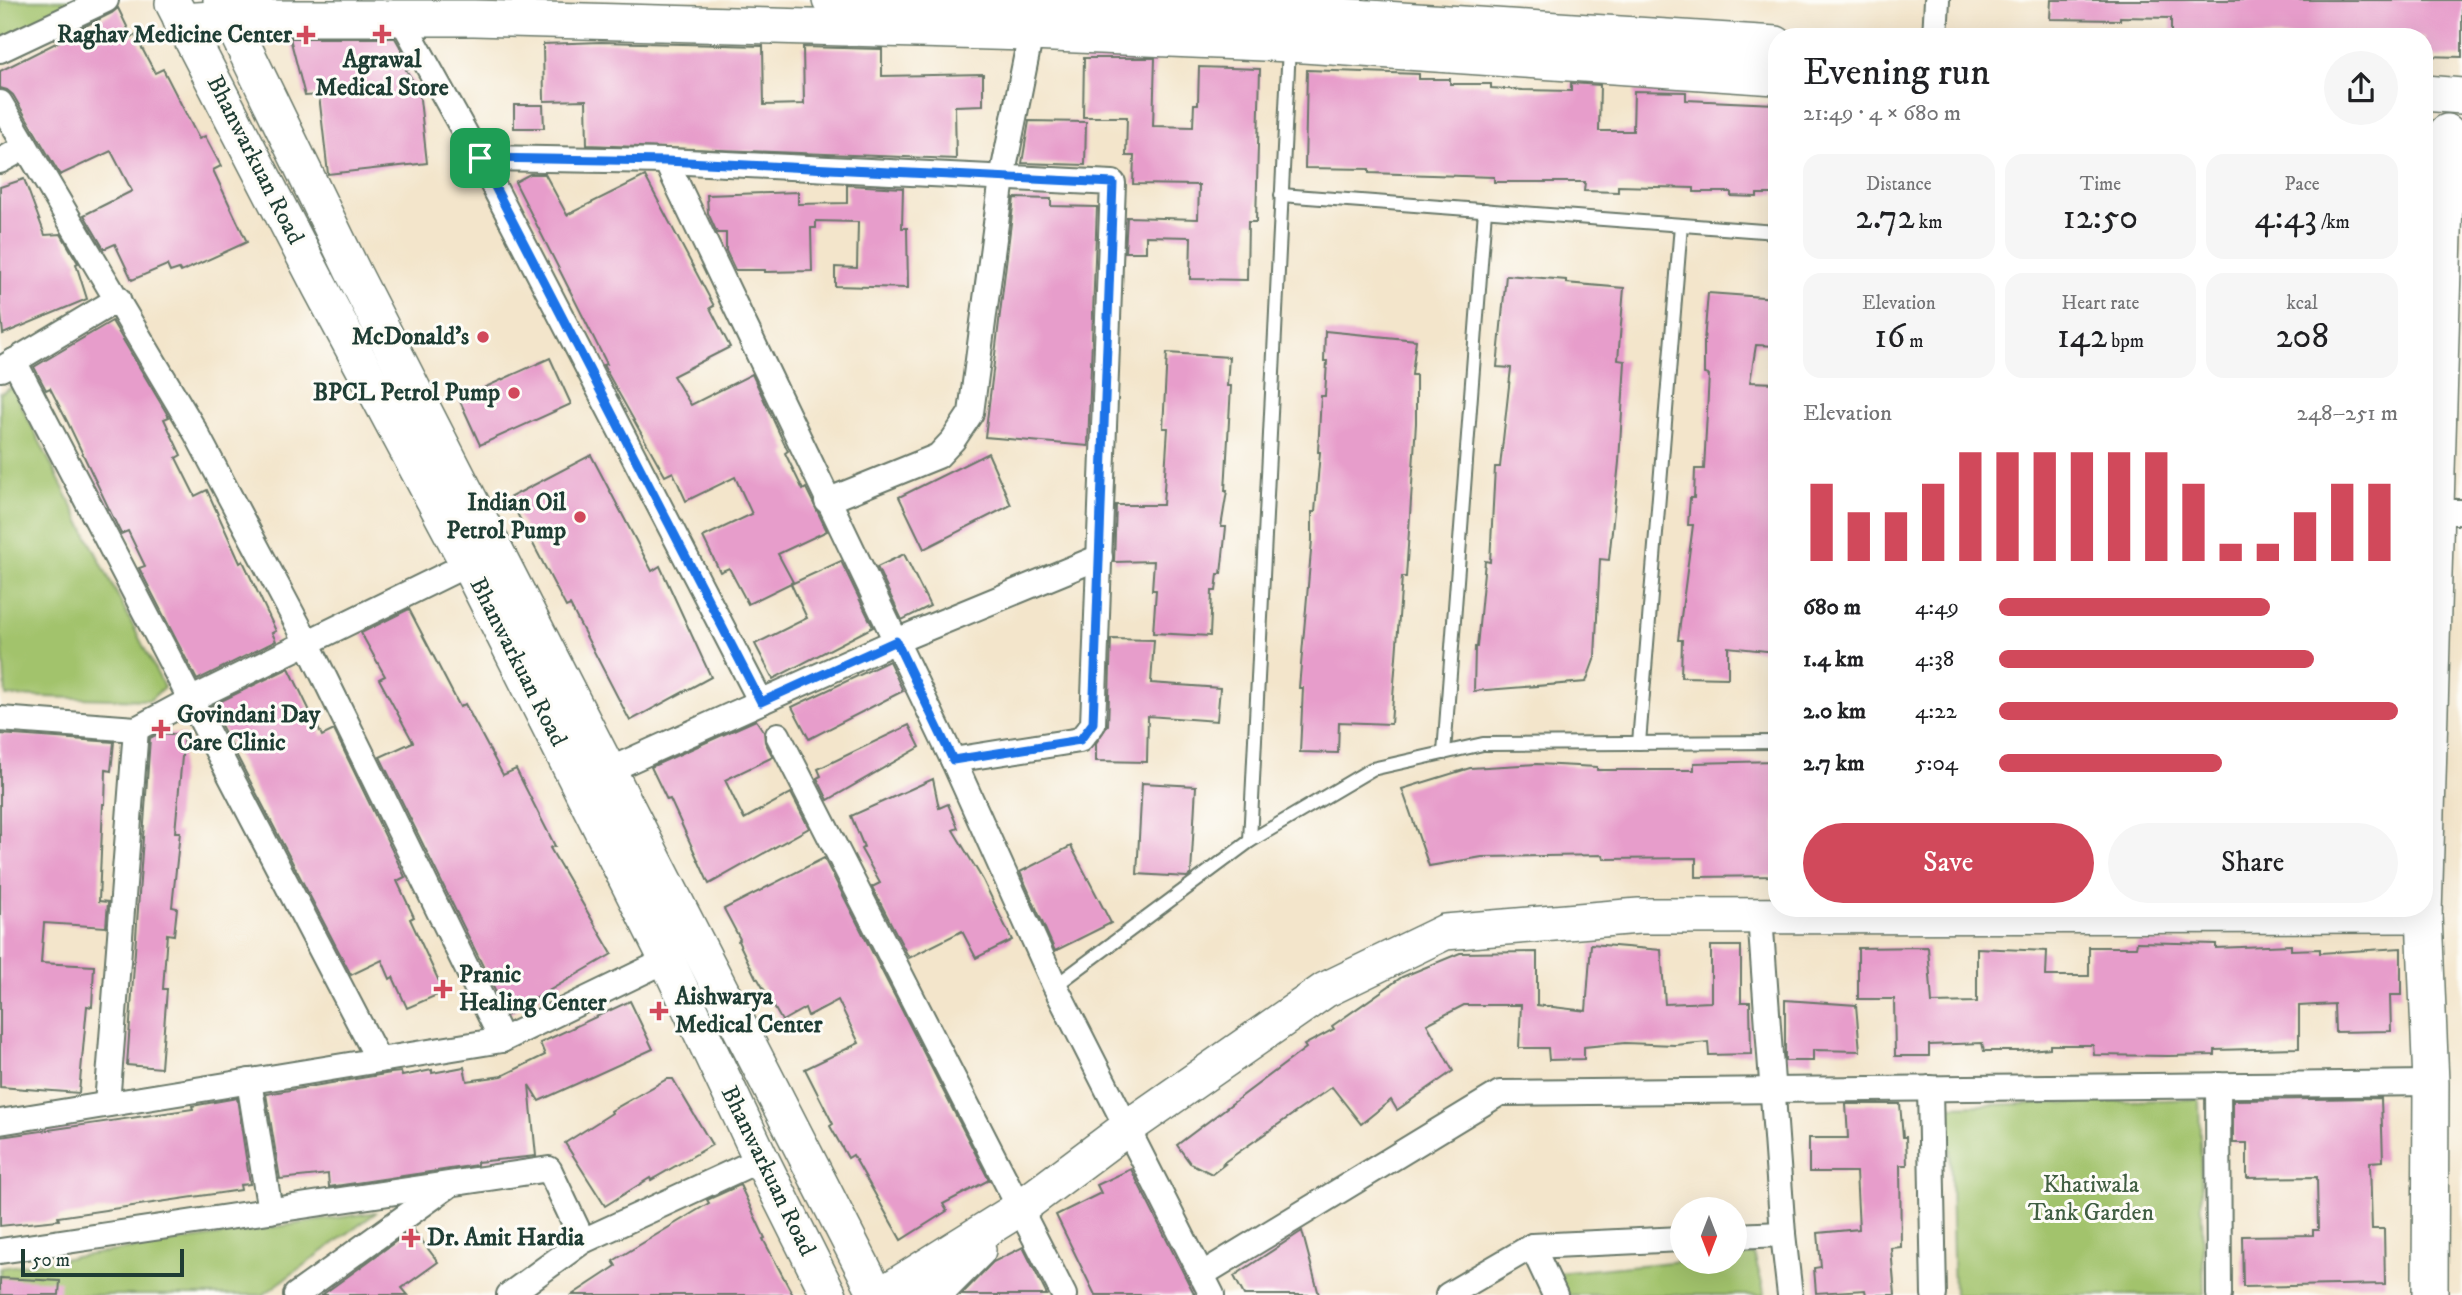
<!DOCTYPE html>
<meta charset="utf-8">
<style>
:root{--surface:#fff;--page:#f6f6f6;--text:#202124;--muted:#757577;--accent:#d1495b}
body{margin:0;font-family:"IM FELL DW Pica",serif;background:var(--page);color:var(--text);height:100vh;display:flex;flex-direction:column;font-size:26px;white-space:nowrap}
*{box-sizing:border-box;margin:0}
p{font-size:23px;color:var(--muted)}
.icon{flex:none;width:38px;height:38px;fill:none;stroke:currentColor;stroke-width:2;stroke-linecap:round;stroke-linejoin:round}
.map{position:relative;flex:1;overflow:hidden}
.sheet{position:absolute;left:1768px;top:28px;width:665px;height:889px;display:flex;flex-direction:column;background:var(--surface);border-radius:28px;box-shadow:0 7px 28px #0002}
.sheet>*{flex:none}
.needle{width:46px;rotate:180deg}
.tools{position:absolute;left:1670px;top:1197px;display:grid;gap:14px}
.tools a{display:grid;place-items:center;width:77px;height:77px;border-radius:50%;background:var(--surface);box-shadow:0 7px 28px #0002;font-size:35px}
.scale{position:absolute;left:21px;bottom:18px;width:163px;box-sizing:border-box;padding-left:7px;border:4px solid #1f3d34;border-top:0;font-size:19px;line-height:24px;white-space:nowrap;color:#1f3d34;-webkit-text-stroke:5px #fdfcf7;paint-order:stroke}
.pin{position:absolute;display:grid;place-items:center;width:60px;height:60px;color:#fff;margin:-30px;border-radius:14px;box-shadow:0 4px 10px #0006}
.round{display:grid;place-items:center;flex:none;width:74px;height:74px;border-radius:37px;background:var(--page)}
.summary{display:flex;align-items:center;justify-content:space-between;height:119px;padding:0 35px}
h1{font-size:38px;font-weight:600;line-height:52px}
.metrics{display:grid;grid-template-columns:repeat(3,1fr);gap:10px;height:119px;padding:7px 35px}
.metrics div{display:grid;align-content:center;border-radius:18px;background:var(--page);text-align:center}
.metrics b{font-size:35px;font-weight:600}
.metrics small{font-size:19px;font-weight:400}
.metrics p{font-size:19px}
.chart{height:196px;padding:14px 35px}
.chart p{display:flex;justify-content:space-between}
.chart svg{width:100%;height:126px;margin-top:7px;stroke:var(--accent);stroke-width:6}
.button{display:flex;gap:14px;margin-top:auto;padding:14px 35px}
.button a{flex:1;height:80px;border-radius:42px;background:var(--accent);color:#fff;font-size:28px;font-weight:600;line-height:80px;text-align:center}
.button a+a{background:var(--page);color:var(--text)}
ul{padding:0 35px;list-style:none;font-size:23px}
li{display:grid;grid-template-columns:112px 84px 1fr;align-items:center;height:52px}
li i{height:18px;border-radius:9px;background:var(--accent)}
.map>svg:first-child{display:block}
.green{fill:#a2c36c;stroke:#608050;stroke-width:2}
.building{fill:#e79dcb}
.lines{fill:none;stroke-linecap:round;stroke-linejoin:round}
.lane-casing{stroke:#697869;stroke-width:16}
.street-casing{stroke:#697869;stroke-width:28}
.secondary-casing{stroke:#697869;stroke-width:38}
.lane{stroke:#fff;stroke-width:12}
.street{stroke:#fff;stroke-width:24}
.secondary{stroke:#fff;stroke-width:35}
.route-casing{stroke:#fff;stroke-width:14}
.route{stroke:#1a73e8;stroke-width:9}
.poi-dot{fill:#d1495b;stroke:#fdfcf7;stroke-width:2.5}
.labels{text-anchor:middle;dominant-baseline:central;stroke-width:6;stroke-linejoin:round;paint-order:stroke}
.poi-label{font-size:24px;font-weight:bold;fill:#1f3d34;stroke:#fdfcf7;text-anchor:end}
.street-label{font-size:24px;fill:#1f3d34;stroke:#fdfcf7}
.park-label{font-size:24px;fill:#405e42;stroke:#fdfcf7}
</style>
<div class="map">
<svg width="2462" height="1295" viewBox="0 0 2462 1295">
<rect width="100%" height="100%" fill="#fdfcf7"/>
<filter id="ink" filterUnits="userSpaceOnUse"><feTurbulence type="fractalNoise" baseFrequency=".0143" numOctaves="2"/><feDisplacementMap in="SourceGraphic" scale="14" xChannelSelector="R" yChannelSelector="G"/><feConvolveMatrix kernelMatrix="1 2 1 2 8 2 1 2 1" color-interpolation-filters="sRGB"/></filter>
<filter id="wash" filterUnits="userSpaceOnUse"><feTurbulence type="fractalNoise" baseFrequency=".00686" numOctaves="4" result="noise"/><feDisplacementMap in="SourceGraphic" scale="28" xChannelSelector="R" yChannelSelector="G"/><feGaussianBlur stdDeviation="1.57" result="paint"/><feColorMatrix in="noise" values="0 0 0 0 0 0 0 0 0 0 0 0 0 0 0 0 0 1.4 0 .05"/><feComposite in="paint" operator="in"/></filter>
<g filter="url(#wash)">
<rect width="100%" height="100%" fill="#f3e5cb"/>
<g class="green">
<polygon points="0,0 113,0 0,57"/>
<polygon points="12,387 164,687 150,700 6,696 2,641 0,636 0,393"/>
<polygon points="2199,1099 2204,1295 1954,1295 1949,1106"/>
<polygon points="377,1212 263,1295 0,1295 0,1268"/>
<polygon points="1754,1254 1765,1295 1565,1295 1555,1273 1682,1261 1734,1262 1734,1256"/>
</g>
<g id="blocks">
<g class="building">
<polygon points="2051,0 2462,0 2462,57 2424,56 2424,37 2171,37 2171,18 2120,17 2120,20 2050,19"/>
<polygon points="118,8 132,37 135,35 155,73 163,69 199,139 205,136 221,166 213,170 247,242 181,272 179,269 170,272 167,265 132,280 115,244 104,249 84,215 132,191 111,151 60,175 13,95 7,90 0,88 0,71 60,41 59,39 112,13"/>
<polygon points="290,38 395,38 411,66 406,70 419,90 427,163 328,174 319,95 305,96"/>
<polygon points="601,42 763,46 764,105 804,104 803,47 882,49 882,76 983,74 983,105 955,106 956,159 587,145 586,100 544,101 543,44"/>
<polygon points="1084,58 1155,58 1153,126 1193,127 1194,104 1198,104 1199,67 1260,69 1256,222 1248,222 1247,280 1190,279 1191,237 1146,236 1146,252 1125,252 1127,217 1198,219 1199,185 1133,184 1134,156 1126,156 1127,117 1083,117"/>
<polygon points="1307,70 1419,74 1419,79 1450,79 1450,84 1491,84 1491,88 1523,90 1571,91 1571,83 1600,85 1599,131 1633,131 1634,91 1686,92 1686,100 1775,104 1776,194 1757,194 1757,197 1731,196 1731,192 1694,192 1694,188 1618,186 1618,192 1584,191 1585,182 1494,182 1494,177 1369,173 1369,169 1305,168"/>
<polygon points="514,105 543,105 544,128 514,128"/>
<polygon points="1029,121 1086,122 1085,165 1022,163"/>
<polygon points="530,174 545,174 567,215 645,176 714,306 710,308 730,347 673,376 691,405 752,374 783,441 788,451 785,453 803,490 806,488 827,531 778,554 793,582 748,604 729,568 720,572 703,537 752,514 735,477 686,501 673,472 665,476 603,365 607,364 515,182"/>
<polygon points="24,179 45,235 61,234 78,263 76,264 87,299 3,334 0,305 0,187"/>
<polygon points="847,185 903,188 902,228 907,228 908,288 835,286 835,267 857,268 858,222 816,221 816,228 811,228 812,271 765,272 765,270 735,270 726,251 726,233 717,233 708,213 707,195 798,192 798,204 847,203"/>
<polygon points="1014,198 1051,199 1051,206 1097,207 1088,446 985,437"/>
<polygon points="1506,275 1566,280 1566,283 1624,288 1618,360 1625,361 1619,462 1609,560 1600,559 1595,657 1586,682 1474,691 1475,647 1477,647 1485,561 1490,562 1495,467 1500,467 1511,368 1497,367"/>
<polygon points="1708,293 1776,298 1776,346 1756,345 1750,382 1776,383 1776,652 1728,647 1728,678 1681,677 1682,640 1678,640 1693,525 1688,525 1690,498 1694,498 1695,469 1704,469 1709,375 1704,374 1704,342"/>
<polygon points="112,321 169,417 164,419 181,455 176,458 195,496 207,490 240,563 243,561 276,631 272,633 276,641 197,680 139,568 145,566 128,531 121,534 68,423 50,388 46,390 34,367"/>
<polygon points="1325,331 1416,340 1412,375 1416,375 1416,423 1406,577 1402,577 1391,724 1339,722 1338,753 1300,752 1303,688 1299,688 1312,540 1312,512 1315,512 1320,452 1318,452 1321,396 1325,396 1327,361 1324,361"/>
<polygon points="1167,353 1229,357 1227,386 1231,386 1225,491 1227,491 1221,527 1226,527 1221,574 1218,574 1216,591 1212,591 1210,636 1153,633 1156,590 1152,590 1154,561 1114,562 1116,505 1163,505 1168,428 1163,428"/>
<polygon points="550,358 571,404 480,445 459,399"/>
<polygon points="988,453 1011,505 924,549 899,497"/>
<polygon points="591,455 652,571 660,566 711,677 630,721 570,605 566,607 509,498"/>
<polygon points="904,554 930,606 902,620 877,567"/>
<polygon points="841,561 873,627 773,679 755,644 807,618 791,584"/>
<polygon points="409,609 460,707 465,704 503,775 516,769 555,846 550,848 612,954 507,1015 380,757 413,742 379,679 385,676 361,633"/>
<polygon points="1111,639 1154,640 1151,683 1220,688 1217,721 1148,716 1147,762 1096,761 1096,743 1108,725"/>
<polygon points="889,661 903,691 809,739 792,707"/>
<polygon points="289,668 322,736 334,730 405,877 397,881 414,917 410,919 444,992 407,1008 393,977 390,979 382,960 351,975 211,706"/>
<polygon points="756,720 764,732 765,742 773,757 725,780 744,819 791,793 809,828 709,884 670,799 667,800 651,767"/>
<polygon points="909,725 920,747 828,800 817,778 821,776 818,769"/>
<polygon points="160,733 184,735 175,832 180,832 172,907 177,908 174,935 167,934 163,989 167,989 161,1068 127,1065 150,738"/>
<polygon points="0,734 114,742 111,771 106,770 105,804 103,804 99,901 108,902 106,927 44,923 41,963 94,966 92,1007 87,1006 79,1093 0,1087"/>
<polygon points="1776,761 1776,876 1696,877 1696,858 1604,859 1603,855 1482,857 1429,866 1402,789 1470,768 1537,764 1597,767 1597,770 1694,770 1694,763"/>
<polygon points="933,779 939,808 948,804 958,828 953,830 983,880 1012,940 976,958 962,931 909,958 872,887 880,883 861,849 864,847 851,816"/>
<polygon points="1142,783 1196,786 1191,874 1187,877 1137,874"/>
<polygon points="1071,846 1111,923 1055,951 1020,872"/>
<polygon points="824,858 989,1180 943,1204 947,1211 901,1240 853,1155 848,1158 830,1126 833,1124 805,1069 859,1043 838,1000 808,1016 805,1008 782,1021 758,979 756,978 738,941 740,939 724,909"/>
<polygon points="2137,942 2216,944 2216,948 2291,945 2291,950 2320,949 2320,953 2401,948 2401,995 2390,995 2391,1031 2335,1032 2334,1004 2299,1006 2299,1048 2215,1050 2215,1055 2168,1056 2094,1055 2093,1045 2050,1045 2050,1048 2018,1051 1984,1051 1982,1043 1929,1045 1929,1056 1895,1056 1894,999 1858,999 1858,948 1928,947 1932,1003 1977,1002 1977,948 2047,951 2046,976 2089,976 2089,947 2136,947"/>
<polygon points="1591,944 1661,950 1665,1004 1711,1002 1711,946 1741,946 1741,1002 1750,1002 1751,1054 1709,1055 1708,1042 1675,1045 1625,1043 1584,1047 1584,1059 1549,1060 1548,1048 1519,1048 1521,1005 1464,1005 1427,1024 1453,1071 1397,1110 1391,1100 1361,1124 1332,1087 1223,1163 1225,1164 1212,1174 1190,1163 1177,1145 1306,1048 1304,1045 1334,1029 1332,1026 1402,977 1460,953 1537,952 1537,1005 1586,1011"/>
<polygon points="1785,1000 1856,1005 1860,1051 1813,1050 1813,1061 1785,1061"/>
<polygon points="630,1001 653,1049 539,1101 529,1085 536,1156 477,1162 477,1165 329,1187 328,1174 280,1179 266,1094 391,1073 401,1072 402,1076 432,1070 432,1073 464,1067 467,1081 502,1076 545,1055 540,1043"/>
<polygon points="667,1079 673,1079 712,1145 651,1180 650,1178 605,1206 565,1143 612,1113 611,1111"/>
<polygon points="237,1098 250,1184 240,1185 241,1190 58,1217 59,1220 0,1226 0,1137 193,1109 192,1106"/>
<polygon points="2381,1098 2383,1161 2370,1162 2372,1229 2384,1229 2385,1284 2243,1287 2242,1236 2313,1235 2313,1230 2318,1230 2317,1177 2247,1178 2247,1143 2233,1143 2233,1100"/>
<polygon points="1846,1104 1900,1104 1903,1137 1906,1137 1907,1165 1900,1165 1901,1247 1891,1248 1895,1295 1866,1295 1865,1290 1816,1293 1814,1268 1821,1267 1818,1233 1859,1229 1856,1172 1809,1172 1809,1138 1848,1138"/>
<polygon points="1131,1169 1188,1282 1195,1295 1095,1295 1056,1215 1101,1193 1097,1185"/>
<polygon points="740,1185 765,1238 763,1239 793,1295 572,1295 616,1266 613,1261 709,1203 707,1200"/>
<polygon points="413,1229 438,1262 402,1288 408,1295 322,1295"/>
<polygon points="1302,1231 1319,1295 1244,1295 1234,1276"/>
<polygon points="1023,1247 1047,1295 961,1295 993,1262"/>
<polygon points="0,1278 60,1281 59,1295 0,1295"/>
</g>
</g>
</g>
<g filter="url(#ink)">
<use href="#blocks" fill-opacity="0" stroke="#697869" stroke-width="2"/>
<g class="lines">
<g class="lane-casing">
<g id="lane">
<polyline points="1281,195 1776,232"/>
<polyline points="1639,743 1681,225"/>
<polyline points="1444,753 1485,210"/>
<polyline points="1250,841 1289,47"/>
<polyline points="1055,986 1250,841 1372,769 1483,744 1776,742"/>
</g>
</g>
<g class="street-casing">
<g id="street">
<polyline points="401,18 479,158 761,702"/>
<polyline points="1935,37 1937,0"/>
<polyline points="0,50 106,0"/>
<polyline points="0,103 196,433 307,642 502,1040"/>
<polyline points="479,158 666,161 1113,183 1093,724 1080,740 953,760"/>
<polyline points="0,161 26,147"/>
<polyline points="666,161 953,760 1055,986 1212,1295"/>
<polyline points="14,361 378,1059"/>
<polyline points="1,369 118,299"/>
<polyline points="827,501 938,456 953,440 971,413 1002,178 1034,18"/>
<polyline points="2436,512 2462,512"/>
<polyline points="0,719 136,729 190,700 468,564"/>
<polyline points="778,735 1064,1295"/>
<polyline points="607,771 896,641 1100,557"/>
<polyline points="1760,916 1783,1234 1790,1295"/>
<polyline points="249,1081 270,1211"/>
<polyline points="2218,1085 2219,1295"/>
<polyline points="1930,1088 1934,1295"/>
<polyline points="107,1104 136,729"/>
<polyline points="0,1122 502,1040 667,960"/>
<polyline points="1734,1236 1783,1234"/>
<polyline points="1532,1246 1555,1295"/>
<polyline points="0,1251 549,1169 583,1241"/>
<polyline points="1201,1275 1500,1093 2431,1083"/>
<polyline points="296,1295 448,1186"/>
<polyline points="509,1295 583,1241 761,1159"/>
<polyline points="1448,1295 1532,1246 1682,1239"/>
</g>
</g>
<g class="secondary-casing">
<g id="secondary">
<polyline points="221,0 354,274 877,1295"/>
<polyline points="830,0 1291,13 1776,44"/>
<polyline points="173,3 320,287 468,564 667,960 761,1159 829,1295"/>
<polyline points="181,21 229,18 474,18 1030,33 1289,44 1776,77"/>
<polyline points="2424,93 2462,96"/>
<polyline points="881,1295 1020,1208 1127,1128 1325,990 1445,932 1639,916 2424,915"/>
<polyline points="933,1295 978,1250"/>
<polyline points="2430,1295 2431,1083 2424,915 2447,132"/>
</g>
</g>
<use href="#lane" class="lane"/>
<use href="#street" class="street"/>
<use href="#secondary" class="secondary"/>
</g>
</g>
<g class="lines" filter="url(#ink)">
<g class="route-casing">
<polygon id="route" points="480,158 666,161 1113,183 1093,723 1080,740 953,760 896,641 761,702"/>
</g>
<use href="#route" class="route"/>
</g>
<g class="poi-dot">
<path d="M378.5 23.5h7v7h7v7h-7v7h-7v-7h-7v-7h7z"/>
<path d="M302.5 24.5h7v7h7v7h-7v7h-7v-7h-7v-7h7z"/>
<circle cx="483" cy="337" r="7"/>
<circle cx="514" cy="393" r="7"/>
<circle cx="580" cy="517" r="7"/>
<path d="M157.5 718.5h7v7h7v7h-7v7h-7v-7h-7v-7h7z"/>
<path d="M439.5 978.5h7v7h7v7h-7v7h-7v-7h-7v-7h7z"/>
<path d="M655.5 1000.5h7v7h7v7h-7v7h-7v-7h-7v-7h7z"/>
<path d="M407.5 1227.5h7v7h7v7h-7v7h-7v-7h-7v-7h7z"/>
</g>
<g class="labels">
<g class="poi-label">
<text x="292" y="35">Raghav Medicine Center</text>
<text x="382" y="60" text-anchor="middle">Agrawal<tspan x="382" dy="28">Medical Store</tspan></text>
<text x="469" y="337">McDonald's</text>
<text x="500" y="393">BPCL Petrol Pump</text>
<text x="566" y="503">Indian Oil<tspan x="566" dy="28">Petrol Pump</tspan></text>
<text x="177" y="715" text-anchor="start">Govindani Day<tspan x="177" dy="28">Care Clinic</tspan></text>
<text x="459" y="975" text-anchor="start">Pranic<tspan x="459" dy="28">Healing Center</tspan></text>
<text x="675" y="997" text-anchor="start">Aishwarya<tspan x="675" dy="28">Medical Center</tspan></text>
<text x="427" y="1238" text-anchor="start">Dr. Amit Hardia</text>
</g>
<g class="street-label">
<text transform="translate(255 160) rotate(63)">Bhanwarkuan Road</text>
<text transform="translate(518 662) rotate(63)">Bhanwarkuan Road</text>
<text transform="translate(768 1171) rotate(64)">Bhanwarkuan Road</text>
</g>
<g class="park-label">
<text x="2091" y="1185">Khatiwala<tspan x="2091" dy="28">Tank Garden</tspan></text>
</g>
</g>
</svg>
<div class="tools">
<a><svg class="needle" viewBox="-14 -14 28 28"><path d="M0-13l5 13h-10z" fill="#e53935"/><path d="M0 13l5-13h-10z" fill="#757577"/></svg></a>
</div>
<div class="scale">50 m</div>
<div class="pin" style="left:480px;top:158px;background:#1e9e55"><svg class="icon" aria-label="arrive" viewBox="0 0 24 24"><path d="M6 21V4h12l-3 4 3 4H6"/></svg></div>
<section class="sheet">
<div class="summary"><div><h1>Evening run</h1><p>21:49 · 4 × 680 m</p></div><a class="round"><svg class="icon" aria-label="share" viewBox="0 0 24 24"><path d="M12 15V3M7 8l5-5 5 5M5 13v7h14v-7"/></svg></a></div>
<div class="metrics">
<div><p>Distance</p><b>2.72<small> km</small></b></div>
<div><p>Time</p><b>12:50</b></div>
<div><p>Pace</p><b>4:43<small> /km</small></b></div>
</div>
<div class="metrics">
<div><p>Elevation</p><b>16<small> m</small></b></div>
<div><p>Heart rate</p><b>142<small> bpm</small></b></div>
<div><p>kcal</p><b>208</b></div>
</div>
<div class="chart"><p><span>Elevation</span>248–251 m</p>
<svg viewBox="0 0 160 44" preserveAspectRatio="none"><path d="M5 44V17M15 44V27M25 44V27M35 44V17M45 44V6M55 44V6M65 44V6M75 44V6M85 44V6M95 44V6M105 44V17M115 44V38M125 44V38M135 44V27M145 44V17M155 44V17"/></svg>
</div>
<ul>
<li><b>680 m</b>4:49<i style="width:68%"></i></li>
<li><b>1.4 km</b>4:38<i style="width:79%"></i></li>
<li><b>2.0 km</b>4:22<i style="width:100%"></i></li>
<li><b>2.7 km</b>5:04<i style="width:56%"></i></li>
</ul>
<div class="button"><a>Save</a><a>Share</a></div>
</section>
</div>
